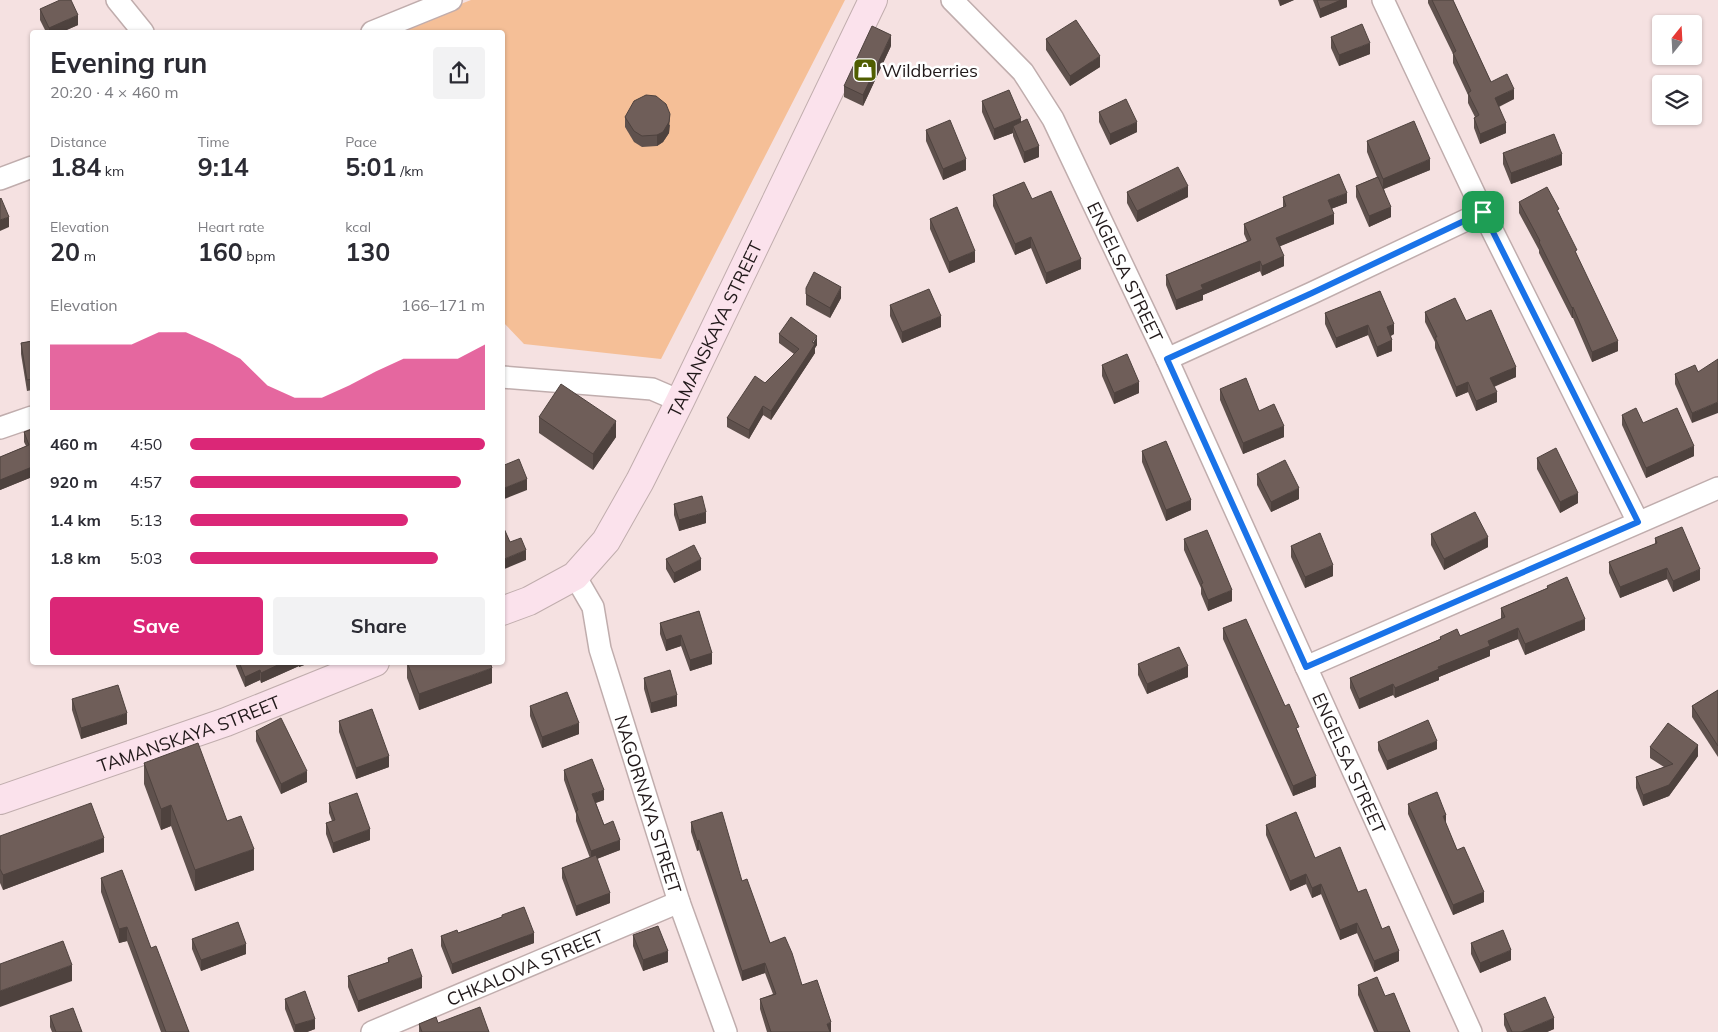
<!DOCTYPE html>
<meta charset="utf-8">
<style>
:root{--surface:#fff;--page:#f2f2f3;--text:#2b2b33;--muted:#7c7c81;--accent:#db2777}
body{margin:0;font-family:Mulish,sans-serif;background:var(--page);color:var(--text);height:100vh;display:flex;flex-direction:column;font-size:19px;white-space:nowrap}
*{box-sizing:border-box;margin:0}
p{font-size:16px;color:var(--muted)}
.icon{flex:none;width:28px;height:28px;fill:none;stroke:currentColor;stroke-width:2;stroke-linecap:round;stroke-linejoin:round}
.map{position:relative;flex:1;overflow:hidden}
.panel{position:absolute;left:30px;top:30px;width:475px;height:635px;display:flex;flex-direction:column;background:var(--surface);border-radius:5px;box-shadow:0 1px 4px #0004}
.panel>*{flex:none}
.needle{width:32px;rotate:18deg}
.buttons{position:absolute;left:1652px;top:15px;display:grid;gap:10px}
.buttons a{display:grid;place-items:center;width:50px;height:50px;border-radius:5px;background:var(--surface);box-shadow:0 1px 4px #0004;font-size:25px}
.pin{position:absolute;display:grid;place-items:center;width:42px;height:42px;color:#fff;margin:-21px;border-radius:10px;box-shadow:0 2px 8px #0006}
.round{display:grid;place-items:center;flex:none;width:52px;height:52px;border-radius:5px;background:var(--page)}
.summary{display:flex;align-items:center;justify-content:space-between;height:85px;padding:0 20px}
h1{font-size:28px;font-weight:700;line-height:38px}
.stats{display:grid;grid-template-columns:repeat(3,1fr);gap:8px;height:85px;padding:5px 20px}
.stats div{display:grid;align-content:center}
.stats b{font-size:25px;font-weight:700}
.stats small{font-size:14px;font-weight:400}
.stats p{font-size:14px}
.chart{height:140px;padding:10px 20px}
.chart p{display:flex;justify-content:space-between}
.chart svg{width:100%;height:90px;margin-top:5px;fill:var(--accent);opacity:.7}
.cta{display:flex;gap:10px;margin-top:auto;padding:10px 20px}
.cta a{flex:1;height:58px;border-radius:5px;background:var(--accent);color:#fff;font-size:20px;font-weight:700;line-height:58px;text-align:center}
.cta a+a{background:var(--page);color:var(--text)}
ul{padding:0 20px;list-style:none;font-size:16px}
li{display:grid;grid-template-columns:80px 60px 1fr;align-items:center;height:38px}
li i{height:12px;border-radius:6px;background:var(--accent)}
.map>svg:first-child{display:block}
.green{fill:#f5bf97}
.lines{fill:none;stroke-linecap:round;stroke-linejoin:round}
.street-casing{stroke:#c0adad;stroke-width:24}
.secondary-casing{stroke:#c0adad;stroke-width:30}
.street{stroke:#fff;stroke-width:21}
.secondary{stroke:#fbe2ec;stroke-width:28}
.wall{fill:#5f514d}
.shaded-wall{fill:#4e423e}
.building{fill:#6f5e59;stroke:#4e423e}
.route-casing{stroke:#fff;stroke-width:10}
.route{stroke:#1a73e8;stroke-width:6}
.labels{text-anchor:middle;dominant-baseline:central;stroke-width:5;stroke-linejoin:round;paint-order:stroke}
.poi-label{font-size:18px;fill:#21191a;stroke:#fff;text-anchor:start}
.street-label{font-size:18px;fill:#21191a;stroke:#fff}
</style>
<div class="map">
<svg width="1718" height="1032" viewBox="0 0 1718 1032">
<rect width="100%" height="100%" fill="#f5e1e1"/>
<polygon class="green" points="471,0 845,0 661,359 524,344 503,322 502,32 389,32"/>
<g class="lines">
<g class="street-casing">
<g id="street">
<polyline points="117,0 143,32"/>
<path id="s1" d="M952 0 1023 72 1053 119 1167 359 1471 1032"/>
<polyline points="1383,0 1483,212 1638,522"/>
<polyline points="372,32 451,0"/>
<polyline points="0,179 32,167"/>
<polyline points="1167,359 1312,293 1483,212"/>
<polyline points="502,377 652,389 680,401"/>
<polyline points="0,428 32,417"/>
<path id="s2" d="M575 576 593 607 600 649 679 902 726 1032"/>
<polyline points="1306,667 1718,488"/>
<path id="s3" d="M372 1032 679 902"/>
</g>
</g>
<g class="secondary-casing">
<g id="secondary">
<path id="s4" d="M502 611 529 601 575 576 606 541 640 481 680 401 873 0"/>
<path id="s5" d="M0 800 226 722 375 662"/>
</g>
</g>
<use href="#street" class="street"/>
<use href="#secondary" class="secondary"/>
</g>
<g class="wall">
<polygon points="1278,0 1294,0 1280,6"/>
<polygon points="1313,0 1347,0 1347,7 1320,18"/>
<polygon points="1428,0 1453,0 1491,82 1514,99 1499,107 1506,133 1480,144 1474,128 1474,118 1475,117 1468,103 1468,95 1453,63 1453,54 1428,3"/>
<polygon points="40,9 78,25 62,32 46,32 40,20"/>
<polygon points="1331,37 1370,54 1339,66 1331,48"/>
<polygon points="1046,39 1100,67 1070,86 1046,50"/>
<polygon points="891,46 863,106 844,97 844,86"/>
<polygon points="982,101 1021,122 1039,157 1024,163 1013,136 1013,133 994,140 982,112"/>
<polygon points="1099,112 1137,132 1110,145 1099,122"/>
<polygon points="625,117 670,125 669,133 663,142 657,146 642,147 634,142 625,127"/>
<polygon points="926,130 966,170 943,180 926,141"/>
<polygon points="1367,141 1430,170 1384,189 1391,217 1369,227 1356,197 1356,186 1377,177 1367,152"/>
<polygon points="1503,153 1562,165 1511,184 1503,164"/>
<polygon points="1127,192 1188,197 1137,222 1127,203"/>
<polygon points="993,195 1032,199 1081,269 1046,284 1031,248 1015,255 993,206"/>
<polygon points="1283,197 1347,203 1331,209 1334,224 1280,246 1284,266 1262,276 1260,271 1203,295 1203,300 1176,310 1166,285 1166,275 1247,241 1244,234 1244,224 1283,208"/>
<polygon points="1519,202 1559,213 1618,351 1592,362 1573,318 1572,318 1539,253 1539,250 1519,213"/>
<polygon points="930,219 975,262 949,273 930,229"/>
<polygon points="806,288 841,298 830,318 806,305"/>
<polygon points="1380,291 1394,334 1391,336 1392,351 1377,357 1368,335 1336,348 1325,324 1325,313"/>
<polygon points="890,305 941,327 902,343 890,316"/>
<polygon points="1425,312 1466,321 1516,377 1494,387 1497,402 1476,411 1468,392 1456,397 1435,348 1435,342 1425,322"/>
<polygon points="779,334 817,345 815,348 815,353 771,420 763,415 749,439 727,427 727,418 765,383 794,354 779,343"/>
<polygon points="32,341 32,390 27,391 21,354 21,343"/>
<polygon points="1102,365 1139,393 1114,404 1102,376"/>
<polygon points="1698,372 1692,423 1675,384 1675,374"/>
<polygon points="1220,389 1259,411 1284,437 1243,454 1220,400"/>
<polygon points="1622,415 1643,423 1694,456 1646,478 1622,425"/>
<polygon points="539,417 616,437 593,470 539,433"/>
<polygon points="32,429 32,477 0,490 0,457 26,446 24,442 24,432"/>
<polygon points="1142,451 1191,510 1166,521 1142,462"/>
<polygon points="1537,458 1578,503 1560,513 1537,469"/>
<polygon points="1257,474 1299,499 1271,512 1257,485"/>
<polygon points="674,504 706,523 679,531 674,515"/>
<polygon points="1431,534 1488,547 1444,570 1431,545"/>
<polygon points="1655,538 1700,580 1673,592 1667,579 1620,598 1609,573 1609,562 1655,544"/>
<polygon points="1184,539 1232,601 1208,611 1201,594 1201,588 1184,550"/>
<polygon points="1291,546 1333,576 1305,588 1291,557"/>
<polygon points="666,559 701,570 674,583 666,569"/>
<polygon points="1547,586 1585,630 1525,655 1518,639 1490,650 1490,656 1439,677 1439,680 1395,698 1393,695 1359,709 1350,688 1350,678 1440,639 1440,637 1460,636 1501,619 1501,608 1547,588"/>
<polygon points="699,611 712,664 690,671 681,646 666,651 660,634 660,623"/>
<polygon points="1223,628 1285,706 1299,734 1316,787 1293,796 1223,639"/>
<polygon points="236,662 312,662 299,667 299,666 261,683 260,680 245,687 236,666"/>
<polygon points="407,662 492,683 419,710 407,678"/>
<polygon points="1138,664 1188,677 1147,694 1138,675"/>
<polygon points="644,678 677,706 651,713 644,689"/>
<polygon points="1718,690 1718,757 1692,717 1692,706"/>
<polygon points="72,699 127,724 81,739 72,710"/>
<polygon points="530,706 579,734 542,748 530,716"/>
<polygon points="339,721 389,767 356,779 339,732"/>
<polygon points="256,731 307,782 281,794 256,741"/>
<polygon points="1378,742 1437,749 1387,770 1378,750"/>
<polygon points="1650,747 1698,756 1669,796 1643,806 1636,788 1636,777 1664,767 1650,758"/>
<polygon points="144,763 227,821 254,870 195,891 171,826 161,830 144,784"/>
<polygon points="564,770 604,800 596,803 604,825 620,850 597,859 610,903 576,916 562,878 562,868 590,858 576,821 576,814 564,780"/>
<polygon points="329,803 370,840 333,853 326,834 326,823 332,821 329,813"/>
<polygon points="1408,804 1446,825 1457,850 1484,902 1453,915 1408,814"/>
<polygon points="691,822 742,881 770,943 802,985 831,1032 767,1032 760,1009 760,999 773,994 765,973 742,981 699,850 697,851 691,832"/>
<polygon points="1266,825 1315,858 1358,892 1382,929 1399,961 1374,972 1357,933 1340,940 1321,894 1312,898 1306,884 1290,891 1266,835"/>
<polygon points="0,836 104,852 3,890 0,883"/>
<polygon points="101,878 151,948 189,1032 161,1032 127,941 119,943 101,892"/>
<polygon points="502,915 534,943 452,974 441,946 441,936 458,933 502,917"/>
<polygon points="633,935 668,962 643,971 633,946"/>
<polygon points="192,939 246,954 201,971 192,949"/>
<polygon points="1471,943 1511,960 1480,973 1471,954"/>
<polygon points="388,958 422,988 358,1012 348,987 348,976 388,962"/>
<polygon points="1358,985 1385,996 1410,1032 1374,1032 1358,995"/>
<polygon points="285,999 315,1029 307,1032 294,1032 285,1009"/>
<polygon points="1504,1014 1554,1029 1547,1032 1507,1032 1504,1025"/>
<polygon points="50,1016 82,1032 52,1032 50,1027"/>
<polygon points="438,1023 489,1032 419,1032 419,1024"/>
</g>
<g class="shaded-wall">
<polygon points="1280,0 1294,0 1280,6"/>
<polygon points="1341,0 1347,0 1347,7 1320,18 1320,9"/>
<polygon points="78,15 78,25 62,32 49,32 49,28"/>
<polygon points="891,35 891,46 863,106 863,95"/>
<polygon points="1370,43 1370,54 1339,66 1339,55"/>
<polygon points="1100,56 1100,67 1070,86 1070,76"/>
<polygon points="1514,89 1514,99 1495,108 1495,98"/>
<polygon points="670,114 669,133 663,142 657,146 657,135"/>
<polygon points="1021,118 1021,129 1013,126 1013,133 994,140 994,129"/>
<polygon points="1137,122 1137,132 1110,145 1110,134"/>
<polygon points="1506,123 1506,133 1480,144 1480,134"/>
<polygon points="1039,146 1039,157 1024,163 1024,152"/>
<polygon points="1562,154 1562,165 1511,184 1511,173"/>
<polygon points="966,159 966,170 943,180 943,169"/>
<polygon points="1430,159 1430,170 1383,189 1383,179"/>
<polygon points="1188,186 1188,197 1137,222 1137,211"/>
<polygon points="1347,193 1347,203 1328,210 1328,200"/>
<polygon points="1391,207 1391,217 1369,227 1369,216"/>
<polygon points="1334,214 1334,224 1276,248 1276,238"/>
<polygon points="9,217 9,227 0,231 0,220"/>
<polygon points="1031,237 1031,248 1015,255 1015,244"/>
<polygon points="975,251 975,262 949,273 949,262"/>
<polygon points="1284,256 1284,266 1262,276 1262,266"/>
<polygon points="1081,259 1081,269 1046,284 1046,273"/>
<polygon points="1260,261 1260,271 1203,295 1203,300 1176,310 1176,300 1201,285"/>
<polygon points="841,287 841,298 830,318 830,308"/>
<polygon points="1573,307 1573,318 1572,318 1572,308"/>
<polygon points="941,316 941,327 902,343 902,332"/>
<polygon points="1394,324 1394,334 1387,337 1387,327"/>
<polygon points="1368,325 1368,335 1336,348 1336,338"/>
<polygon points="817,336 817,345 815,348 815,353 771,420 771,411"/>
<polygon points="1392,340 1392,351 1377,357 1377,347"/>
<polygon points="1618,341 1618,351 1592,362 1592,352"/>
<polygon points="1516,367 1516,377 1490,388 1490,378"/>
<polygon points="1139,382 1139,393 1114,404 1114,393"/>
<polygon points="1468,382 1468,392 1456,397 1456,387"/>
<polygon points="1497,392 1497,402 1476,411 1476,401"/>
<polygon points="1718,402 1718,413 1692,423 1692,413"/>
<polygon points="763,406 763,415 749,439 749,430"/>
<polygon points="616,421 616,437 593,470 593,454"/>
<polygon points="1284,426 1284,437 1243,454 1243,443"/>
<polygon points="1694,446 1694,456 1646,478 1646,468"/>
<polygon points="32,467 32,477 0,490 0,480"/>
<polygon points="527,479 527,490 502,500 502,489"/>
<polygon points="1299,488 1299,499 1271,512 1271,502"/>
<polygon points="1578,493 1578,503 1560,513 1560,502"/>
<polygon points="1191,500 1191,510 1166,521 1166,510"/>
<polygon points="706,512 706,523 679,531 679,520"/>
<polygon points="1488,537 1488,547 1444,570 1444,559"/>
<polygon points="526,550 526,560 502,570 502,560"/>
<polygon points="701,559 701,570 674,583 674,573"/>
<polygon points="1333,565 1333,576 1305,588 1305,577"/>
<polygon points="1667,568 1667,579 1620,598 1620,587"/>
<polygon points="1700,569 1700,580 1673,592 1673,581"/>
<polygon points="1232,590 1232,601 1208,611 1208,600"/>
<polygon points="1585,619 1585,630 1525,655 1525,644"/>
<polygon points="1518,628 1518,639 1490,650 1490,656 1439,677 1439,680 1395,698 1395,688 1438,667 1488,641"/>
<polygon points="681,635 681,646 666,651 666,640"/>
<polygon points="712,653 712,664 690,671 690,660"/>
<polygon points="284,662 299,662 299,666 261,683 261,673"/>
<polygon points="299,662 312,662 299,667"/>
<polygon points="1188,666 1188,677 1147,694 1147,684"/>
<polygon points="492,668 492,683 419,710 419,694"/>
<polygon points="260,670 260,680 245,687 245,677"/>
<polygon points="1393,684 1393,695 1359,709 1359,699"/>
<polygon points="677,695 677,706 651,713 651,703"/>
<polygon points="127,713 127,724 81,739 81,728"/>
<polygon points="579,723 579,734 542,748 542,737"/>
<polygon points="1437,741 1437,749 1387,770 1387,761"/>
<polygon points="1698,745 1698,756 1669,796 1643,806 1643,795"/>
<polygon points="389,756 389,767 356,779 356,768"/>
<polygon points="307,771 307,782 281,794 281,784"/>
<polygon points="1316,776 1316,787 1293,796 1293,786"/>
<polygon points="604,790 604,800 592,804 592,794"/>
<polygon points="171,805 171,826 161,830 161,809"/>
<polygon points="1446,815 1446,825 1443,816"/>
<polygon points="370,829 370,840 333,853 333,843"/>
<polygon points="104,838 104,852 3,890 3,875"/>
<polygon points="620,840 620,850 591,861 591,851"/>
<polygon points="699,840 699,850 697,851 697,841"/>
<polygon points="254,849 254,870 195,891 195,870"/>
<polygon points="1306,874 1306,884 1290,891 1290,881"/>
<polygon points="1321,884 1321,894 1312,898 1312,888"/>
<polygon points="1484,892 1484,902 1453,915 1453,905"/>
<polygon points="610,893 610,903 576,916 576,906"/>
<polygon points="1357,923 1357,933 1340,940 1340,930"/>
<polygon points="127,927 127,941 119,943 119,929"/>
<polygon points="534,933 534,943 452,974 452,964"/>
<polygon points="246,944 246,954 201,971 201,960"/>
<polygon points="1511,950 1511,960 1480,973 1480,963"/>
<polygon points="668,951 668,962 643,971 643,960"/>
<polygon points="1399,951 1399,961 1374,972 1374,961"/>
<polygon points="765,963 765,973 742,981 742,971"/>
<polygon points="72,965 72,981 0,1007 0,991"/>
<polygon points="422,977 422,988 358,1012 358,1001"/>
<polygon points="1554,1018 1554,1029 1547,1032 1521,1032"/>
<polygon points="315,1019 315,1029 307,1032 295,1032 295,1025"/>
<polygon points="831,1022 831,1032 827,1032 827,1024"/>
</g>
<g class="building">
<polygon points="60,0 71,0 78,15 49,28 40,9"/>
<polygon points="1317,0 1341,0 1320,9"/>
<polygon points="1432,0 1453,0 1491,82 1507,74 1514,89 1495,98 1506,123 1480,134 1474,118 1479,115 1468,93 1471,91 1453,53 1456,51"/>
<polygon points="1076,20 1100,56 1070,76 1046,39"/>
<polygon points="1362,24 1370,43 1339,55 1331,37"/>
<polygon points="872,26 891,35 863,95 844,86"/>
<polygon points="1009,90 1021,118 994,129 982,101"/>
<polygon points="646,95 656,96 666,104 670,114 669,122 663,132 657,135 642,136 634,131 625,117 634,101"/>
<polygon points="1126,99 1137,122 1110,134 1099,112"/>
<polygon points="1027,119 1039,146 1024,152 1013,126"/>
<polygon points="950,120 966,159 943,169 926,130"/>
<polygon points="1414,121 1430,159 1383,179 1367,141"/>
<polygon points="1554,134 1562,154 1511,173 1503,153"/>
<polygon points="1178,167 1188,186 1137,211 1127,192"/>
<polygon points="1339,174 1347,193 1328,200 1334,214 1276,238 1284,256 1262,266 1260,261 1201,285 1203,289 1176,300 1166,275 1251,240 1244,224 1286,206 1283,197"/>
<polygon points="1378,177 1391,207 1369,216 1356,186"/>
<polygon points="1024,182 1032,199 1051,191 1081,259 1046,273 1031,237 1015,244 993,195"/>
<polygon points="1547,187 1559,209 1557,210 1577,250 1575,251 1618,341 1592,352 1573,307 1572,308 1539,242 1540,241 1519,202"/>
<polygon points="1,198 9,217 0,220 0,199"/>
<polygon points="957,207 975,251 949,262 930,219"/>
<polygon points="814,272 841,287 830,308 806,294 806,288"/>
<polygon points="929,289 941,316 902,332 890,305"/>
<polygon points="1380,291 1394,324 1387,327 1392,340 1377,347 1368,325 1336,338 1325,313"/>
<polygon points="1455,298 1466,321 1491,310 1516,367 1490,378 1497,392 1476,401 1468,382 1456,387 1435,337 1437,337 1425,312"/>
<polygon points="791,317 817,336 812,342 815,344 771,411 763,406 749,430 727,418 755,376 765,383 799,349 779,334"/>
<polygon points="32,341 32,379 27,380 21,343"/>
<polygon points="1127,354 1139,382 1114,393 1102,365"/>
<polygon points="1718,359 1718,402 1692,413 1675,374 1695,365 1698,372"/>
<polygon points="1246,378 1259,411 1274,404 1284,426 1243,443 1220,389"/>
<polygon points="561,384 616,421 593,454 539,417"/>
<polygon points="1636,408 1643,423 1677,408 1694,446 1646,468 1622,415"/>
<polygon points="32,429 32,467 0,480 0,457 29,445 24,432"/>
<polygon points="1166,441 1191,500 1166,510 1142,451"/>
<polygon points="1556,448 1578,493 1560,502 1537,458"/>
<polygon points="519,459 527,479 502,489 502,466"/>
<polygon points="1285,460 1299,488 1271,502 1257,474"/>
<polygon points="702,496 706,512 679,520 674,504"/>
<polygon points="1475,512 1488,537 1444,559 1431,534"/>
<polygon points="502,524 510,542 521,538 526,550 502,560"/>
<polygon points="1682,527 1700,569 1673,581 1667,568 1620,587 1609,562 1657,543 1655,538"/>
<polygon points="1207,530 1232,590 1208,600 1201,584 1203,583 1184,539"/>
<polygon points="1320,533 1333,565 1305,577 1291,546"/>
<polygon points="694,545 701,559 674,573 666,559"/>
<polygon points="1567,577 1585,619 1525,644 1518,628 1488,641 1490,646 1438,667 1439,669 1395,688 1393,684 1359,699 1350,678 1441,639 1440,637 1457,629 1460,636 1505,617 1501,608 1548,588 1547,586"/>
<polygon points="699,611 712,653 690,660 681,635 666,640 660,623"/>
<polygon points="1246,619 1285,706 1289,704 1299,727 1296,728 1316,776 1293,786 1223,628"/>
<polygon points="1179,647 1188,666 1147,684 1138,664"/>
<polygon points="239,662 284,662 261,673 260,670 245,677"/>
<polygon points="407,662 490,662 492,668 419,694"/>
<polygon points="670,670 677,695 651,703 644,678"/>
<polygon points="118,685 127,713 81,728 72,699"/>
<polygon points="1718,690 1718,746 1692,706"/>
<polygon points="567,692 579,723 542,737 530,706"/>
<polygon points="372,709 389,756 356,768 339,721"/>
<polygon points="281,718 307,771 281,784 256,731"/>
<polygon points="1428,720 1437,741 1387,761 1378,742"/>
<polygon points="1668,723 1698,745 1669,785 1643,795 1636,777 1673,764 1650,747"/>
<polygon points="198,743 227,821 241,816 254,849 195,870 171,805 161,809 144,763"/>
<polygon points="592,759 604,790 592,794 604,825 613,821 620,840 591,851 576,811 578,810 564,770"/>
<polygon points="1437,792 1446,815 1443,816 1457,850 1464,847 1484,892 1453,905 1408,804"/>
<polygon points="357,793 370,829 333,843 326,823 335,820 329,803"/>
<polygon points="91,803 104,838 3,875 0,869 0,836"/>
<polygon points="722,812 742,881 747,879 770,943 785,937 792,953 802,985 817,980 831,1022 827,1024 830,1032 771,1032 760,999 776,994 765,963 742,971 699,840 697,841 691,822"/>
<polygon points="1296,812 1315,858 1340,847 1358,892 1366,889 1382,929 1389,926 1399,951 1374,961 1357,923 1340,930 1321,884 1312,888 1306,874 1290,881 1266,825"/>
<polygon points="596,855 610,893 576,906 562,868"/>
<polygon points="122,870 151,948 156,946 189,1032 166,1032 127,927 119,929 101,878"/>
<polygon points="524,907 534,933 452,964 441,936 457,930 458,933 502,917 502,915"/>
<polygon points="238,922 246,944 201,960 192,939"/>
<polygon points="658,926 668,951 643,960 633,935"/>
<polygon points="1503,930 1511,950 1480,963 1471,943"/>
<polygon points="63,941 72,965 0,991 0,964"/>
<polygon points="412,949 422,977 358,1001 348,976 389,962 388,958"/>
<polygon points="1377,977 1385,996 1394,993 1410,1032 1378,1032 1358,985"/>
<polygon points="305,991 315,1019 295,1025 285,999"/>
<polygon points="1545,997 1554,1018 1521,1032 1512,1032 1504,1014"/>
<polygon points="480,1007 489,1032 422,1032 419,1024 436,1017 438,1023"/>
<polygon points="73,1008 82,1032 56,1032 50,1016"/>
</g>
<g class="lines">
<g class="route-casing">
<polygon id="route" points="1483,212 1638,522 1306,667 1167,359 1312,293"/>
</g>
<use href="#route" class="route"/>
</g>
<defs>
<g id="shop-square" transform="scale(1.25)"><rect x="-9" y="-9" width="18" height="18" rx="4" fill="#4f5d00" stroke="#fff"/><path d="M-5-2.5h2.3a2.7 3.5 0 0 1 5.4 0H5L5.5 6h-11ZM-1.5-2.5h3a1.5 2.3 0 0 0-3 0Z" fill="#fff"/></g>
</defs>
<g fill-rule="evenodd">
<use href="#shop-square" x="865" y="70"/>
</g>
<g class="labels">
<g class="poi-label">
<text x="882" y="70">Wildberries</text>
</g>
<g class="street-label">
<text stroke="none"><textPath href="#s1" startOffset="326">ENGELSA STREET</textPath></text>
<text stroke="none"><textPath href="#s4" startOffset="366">TAMANSKAYA STREET</textPath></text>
<text stroke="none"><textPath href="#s5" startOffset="200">TAMANSKAYA STREET</textPath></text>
<text stroke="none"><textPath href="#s1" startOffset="866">ENGELSA STREET</textPath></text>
<text stroke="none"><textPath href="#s2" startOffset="241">NAGORNAYA STREET</textPath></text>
<text stroke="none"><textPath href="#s3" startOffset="166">CHKALOVA STREET</textPath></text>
</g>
</g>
</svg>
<div class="buttons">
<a><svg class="needle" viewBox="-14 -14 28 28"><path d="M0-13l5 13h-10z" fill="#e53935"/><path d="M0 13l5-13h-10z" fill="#7c7c81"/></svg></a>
<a><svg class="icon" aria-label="layers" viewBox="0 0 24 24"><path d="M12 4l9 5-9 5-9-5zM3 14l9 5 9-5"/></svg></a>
</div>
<div class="pin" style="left:1483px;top:212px;background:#1e9e55"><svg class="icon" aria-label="arrive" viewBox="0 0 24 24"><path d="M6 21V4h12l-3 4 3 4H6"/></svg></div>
<section class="panel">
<div class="summary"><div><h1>Evening run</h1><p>20:20 · 4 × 460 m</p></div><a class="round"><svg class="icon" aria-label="share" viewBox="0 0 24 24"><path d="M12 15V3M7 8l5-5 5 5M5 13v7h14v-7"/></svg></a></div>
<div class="stats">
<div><p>Distance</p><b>1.84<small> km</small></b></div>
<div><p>Time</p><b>9:14</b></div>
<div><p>Pace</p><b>5:01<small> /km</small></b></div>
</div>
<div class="stats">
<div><p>Elevation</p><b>20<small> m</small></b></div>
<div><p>Heart rate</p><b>160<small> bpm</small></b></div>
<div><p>kcal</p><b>130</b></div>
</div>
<div class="chart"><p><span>Elevation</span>166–171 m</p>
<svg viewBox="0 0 160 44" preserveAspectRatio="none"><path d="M0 44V12L10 12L20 12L30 12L40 6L50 6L60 12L70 19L80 32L90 38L100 38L110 32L120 25L130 19L140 19L150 19L160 12V44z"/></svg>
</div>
<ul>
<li><b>460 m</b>4:50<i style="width:100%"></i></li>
<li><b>920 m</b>4:57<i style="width:92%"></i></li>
<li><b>1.4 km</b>5:13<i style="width:74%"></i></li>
<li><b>1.8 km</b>5:03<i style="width:84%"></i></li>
</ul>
<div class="cta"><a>Save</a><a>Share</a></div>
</section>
</div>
